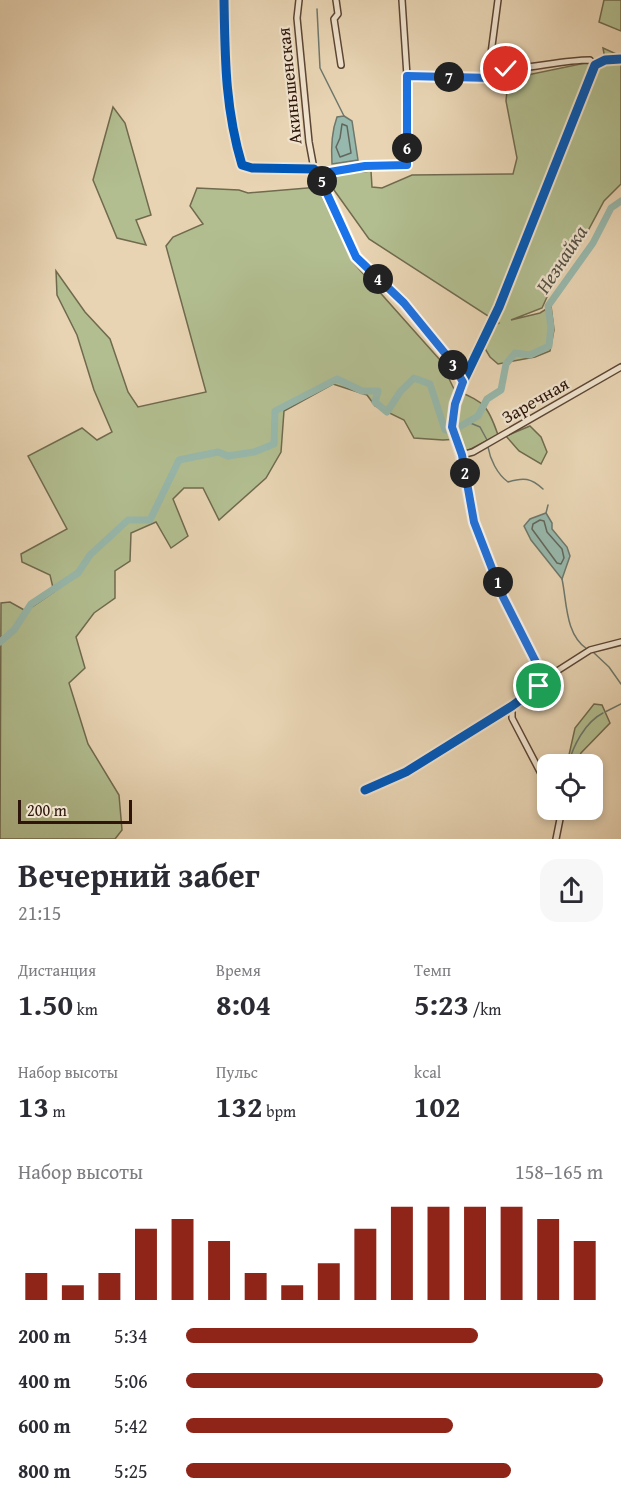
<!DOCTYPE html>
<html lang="ru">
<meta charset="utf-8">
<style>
:root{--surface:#fff;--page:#f7f7f7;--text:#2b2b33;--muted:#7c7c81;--accent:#8f2418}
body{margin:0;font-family:"Gentium Book Plus",serif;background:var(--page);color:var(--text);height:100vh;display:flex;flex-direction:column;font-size:22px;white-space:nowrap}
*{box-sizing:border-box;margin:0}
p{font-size:20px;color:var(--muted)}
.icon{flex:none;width:33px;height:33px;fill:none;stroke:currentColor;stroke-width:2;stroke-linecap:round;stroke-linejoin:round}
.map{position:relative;height:839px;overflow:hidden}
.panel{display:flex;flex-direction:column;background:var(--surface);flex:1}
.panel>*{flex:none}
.tools{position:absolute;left:537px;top:754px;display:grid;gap:12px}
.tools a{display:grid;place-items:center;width:66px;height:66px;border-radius:12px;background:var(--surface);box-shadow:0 3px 9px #0003;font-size:30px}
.scale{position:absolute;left:18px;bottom:15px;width:114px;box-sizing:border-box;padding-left:6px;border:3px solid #2e150b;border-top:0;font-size:16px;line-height:21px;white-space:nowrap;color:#2e150b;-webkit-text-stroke:4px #f0e3ce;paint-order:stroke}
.pin{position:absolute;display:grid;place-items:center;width:51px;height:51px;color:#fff;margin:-26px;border:3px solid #fff;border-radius:50%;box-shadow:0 2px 6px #0007}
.km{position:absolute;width:30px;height:30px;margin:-15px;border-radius:50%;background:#222;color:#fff;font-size:16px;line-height:30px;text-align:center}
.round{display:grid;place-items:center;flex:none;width:63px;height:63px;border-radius:18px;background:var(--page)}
.headline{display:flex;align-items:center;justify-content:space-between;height:102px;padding:0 18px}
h1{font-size:33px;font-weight:700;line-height:45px}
.figures{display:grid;grid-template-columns:repeat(3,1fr);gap:9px;height:102px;padding:6px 18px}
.figures div{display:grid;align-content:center}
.figures b{font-size:30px;font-weight:700}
.figures small{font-size:16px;font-weight:400}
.figures p{font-size:16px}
.chart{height:168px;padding:12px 18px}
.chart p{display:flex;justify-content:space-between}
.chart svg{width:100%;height:108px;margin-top:6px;stroke:var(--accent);stroke-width:6}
ul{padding:0 18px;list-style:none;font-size:20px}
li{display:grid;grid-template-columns:96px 72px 1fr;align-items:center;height:45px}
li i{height:15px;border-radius:8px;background:var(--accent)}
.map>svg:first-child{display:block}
.green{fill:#b2be90;stroke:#706a4e;stroke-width:1.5}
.water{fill:#97b8ac;stroke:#6d776c;stroke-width:1.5}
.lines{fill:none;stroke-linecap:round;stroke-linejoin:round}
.shore{stroke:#62665c;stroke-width:1.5}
.stream{stroke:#6d776c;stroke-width:1.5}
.river{stroke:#97b8ac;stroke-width:7}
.minor-casing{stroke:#5c4535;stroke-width:8}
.minor{stroke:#f0e3ce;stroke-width:5}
.cycleway-casing{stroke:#f0e3ce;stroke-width:13}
.cycleway{stroke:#0057b8;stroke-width:9}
.route-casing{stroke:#fff;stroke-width:12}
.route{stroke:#1a73e8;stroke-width:8}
.labels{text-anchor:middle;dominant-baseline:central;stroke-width:4.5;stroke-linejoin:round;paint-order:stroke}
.street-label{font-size:18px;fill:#2e150b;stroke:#f0e3ce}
.water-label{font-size:20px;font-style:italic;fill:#534e43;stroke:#f0e3ce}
</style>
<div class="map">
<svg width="621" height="839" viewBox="0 0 621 839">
<rect width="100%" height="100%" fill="#e8d4b3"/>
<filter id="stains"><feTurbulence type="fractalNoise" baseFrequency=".00333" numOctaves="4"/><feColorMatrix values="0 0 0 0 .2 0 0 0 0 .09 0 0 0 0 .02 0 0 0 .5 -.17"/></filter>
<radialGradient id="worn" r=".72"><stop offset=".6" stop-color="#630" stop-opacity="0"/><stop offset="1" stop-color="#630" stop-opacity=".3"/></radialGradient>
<g class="green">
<polygon points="604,0 621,0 621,31 599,22"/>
<polygon points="603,48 621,56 621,184 604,201 583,240 553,284 542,308 511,320 540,313 551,306 554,330 550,351 535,357 498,364 490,357 484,347 496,325 499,323 369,239 324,176 371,171 372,187 382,188 412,175 513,174 517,158 506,101 508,79 605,59"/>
<polygon points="113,107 125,123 151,215 136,220 146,245 117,238 93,180"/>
<path d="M319 187 352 261 440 360 454 389C484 403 487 403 498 435L465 452 459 439 443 440 414 438 404 420 375 406 367 395 333 384 284 411 281 452 266 478 219 520 203 488H184L173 499 188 536 171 548 156 522 131 533 130 561 115 571V598L94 613 76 637 85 668 69 683 88 744 119 795 122 830 115 839H0L1 603 10 602 26 611 54 592 50 575 22 562 21 554 67 529 28 456 82 428 97 440 112 432 94 390 77 335 57 295 56 271 85 312 110 339 128 392 138 407 206 392 166 246 173 237 203 224 190 206 197 188 239 190 248 193Z"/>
<polygon points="530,426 541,437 547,452 541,464 519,451 506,436"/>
<polygon points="594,704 602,705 610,723 581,753 576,765 562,765 569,755 575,728"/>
</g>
<g class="water">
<path d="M344 116 352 121 358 160 332 164C331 148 331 133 337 117Z"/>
<polygon points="546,513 552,523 552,529 567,547 570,556 562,579 531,540 524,526 530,519"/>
</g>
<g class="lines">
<g class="shore">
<polygon points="342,124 347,126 351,153 340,157 336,147 340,138"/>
<polygon points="540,520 544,521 547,532 562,549 564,558 561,564 557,563 532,529 533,524"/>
</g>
<g class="stream">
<polyline points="317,9 320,68 344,116"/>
<polyline points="468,422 480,427 487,440"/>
<path d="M488 447C490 459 497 474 508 482 524 477 531 478 543 489"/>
<polyline points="546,513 548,505"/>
<path d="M562 579C567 602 565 634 587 649"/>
<polyline points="593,652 609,667 621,684"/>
<polyline points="605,712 621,704"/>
<path d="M568 765C573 746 585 722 603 713"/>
</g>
<g class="river">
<polyline points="454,430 478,416 487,399 501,390 506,364 515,353 530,355 549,346 551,327 548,306 593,243 611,208 621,201"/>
<polyline points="0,642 14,630 31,604 78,573 90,555 128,520 150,520 179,460 218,452 228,456 254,452 274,444 275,411 337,379 362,391 378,391 375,402 387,412 400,392 414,378 430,384 445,430 451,431"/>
</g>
<g class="minor-casing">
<g id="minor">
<path d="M224 0C225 58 225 108 242 165L252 168 314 169 321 179 356 257 403 303 448 357 463 382 455 404 452 427 461 455 474 522 503 597 543 676 539 686 512 706 406 772 365 790"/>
<polyline points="299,0 297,18 309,142 314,169"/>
<polyline points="336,0 338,14 334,19 341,65"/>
<polyline points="402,0 407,76 492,78 506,69"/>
<path d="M498 0 490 61 497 69C529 70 559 60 590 60L595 65"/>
<polyline points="318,174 365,167 407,165 407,76"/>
<polyline points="463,382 499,307 595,65 605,60 621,59"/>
<polyline points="461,455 473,452 621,367"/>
<polyline points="543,680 590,650 621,642"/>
<polyline points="512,706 512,718 548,787"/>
<polyline points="556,839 560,819 559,810"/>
</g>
</g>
<use href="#minor" class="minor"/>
<g class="cycleway-casing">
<g id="cycleway">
<path d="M224 0C225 58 225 108 242 165L252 168 314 169 321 179 356 257 403 303 448 357 463 382 455 404 452 427 461 455 474 522 503 597 543 676 539 686 512 706 406 772 365 790"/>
<polyline points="463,382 499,307 595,65 605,60 621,59"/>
</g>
</g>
<use href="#cycleway" class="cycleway"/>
</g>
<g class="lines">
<g class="route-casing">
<polyline id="route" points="506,69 492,78 407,76 407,165 365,166 318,174 356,257 404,303 448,357 463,382 455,404 452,427 462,455 474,522 503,597 543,676 539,686"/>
</g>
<use href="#route" class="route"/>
</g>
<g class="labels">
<g class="street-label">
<text transform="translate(289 86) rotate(-96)">Акиньшенская</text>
<text transform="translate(535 400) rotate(-30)">Заречная</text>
</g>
<g class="water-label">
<text transform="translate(561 259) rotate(-57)">Незнайка</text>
</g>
</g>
<rect width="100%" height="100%" filter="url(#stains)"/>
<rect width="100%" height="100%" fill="url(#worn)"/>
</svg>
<div class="tools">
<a><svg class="icon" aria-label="locate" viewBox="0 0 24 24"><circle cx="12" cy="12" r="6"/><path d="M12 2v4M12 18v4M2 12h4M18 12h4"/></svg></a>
</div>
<div class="scale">200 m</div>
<div class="pin" style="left:539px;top:686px;background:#1e9e55"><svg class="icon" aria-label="arrive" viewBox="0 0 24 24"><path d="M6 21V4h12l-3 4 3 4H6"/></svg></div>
<div class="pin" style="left:506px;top:69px;background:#d93025"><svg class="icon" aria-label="check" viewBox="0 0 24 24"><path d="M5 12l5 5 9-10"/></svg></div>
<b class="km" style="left:498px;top:582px">1</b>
<b class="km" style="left:465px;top:473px">2</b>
<b class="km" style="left:453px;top:365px">3</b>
<b class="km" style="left:378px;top:279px">4</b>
<b class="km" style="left:322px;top:181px">5</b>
<b class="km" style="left:407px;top:148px">6</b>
<b class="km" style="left:449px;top:77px">7</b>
</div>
<section class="panel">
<div class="headline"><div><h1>Вечерний забег</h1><p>21:15</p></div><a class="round"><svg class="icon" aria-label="share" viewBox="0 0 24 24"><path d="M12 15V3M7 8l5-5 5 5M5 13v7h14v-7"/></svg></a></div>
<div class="figures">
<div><p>Дистанция</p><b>1.50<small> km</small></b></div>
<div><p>Время</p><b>8:04</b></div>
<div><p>Темп</p><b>5:23<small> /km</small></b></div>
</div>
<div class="figures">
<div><p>Набор высоты</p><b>13<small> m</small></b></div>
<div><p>Пульс</p><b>132<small> bpm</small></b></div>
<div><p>kcal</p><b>102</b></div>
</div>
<div class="chart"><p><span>Набор высоты</span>158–165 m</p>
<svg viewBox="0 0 160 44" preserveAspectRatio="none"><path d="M5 44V33M15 44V38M25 44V33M35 44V15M45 44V11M55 44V20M65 44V33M75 44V38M85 44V29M95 44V15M105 44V6M115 44V6M125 44V6M135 44V6M145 44V11M155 44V20"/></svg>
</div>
<ul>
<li><b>200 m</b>5:34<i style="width:70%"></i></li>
<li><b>400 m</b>5:06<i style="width:100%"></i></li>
<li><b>600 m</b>5:42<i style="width:64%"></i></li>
<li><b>800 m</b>5:25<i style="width:78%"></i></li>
</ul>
</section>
